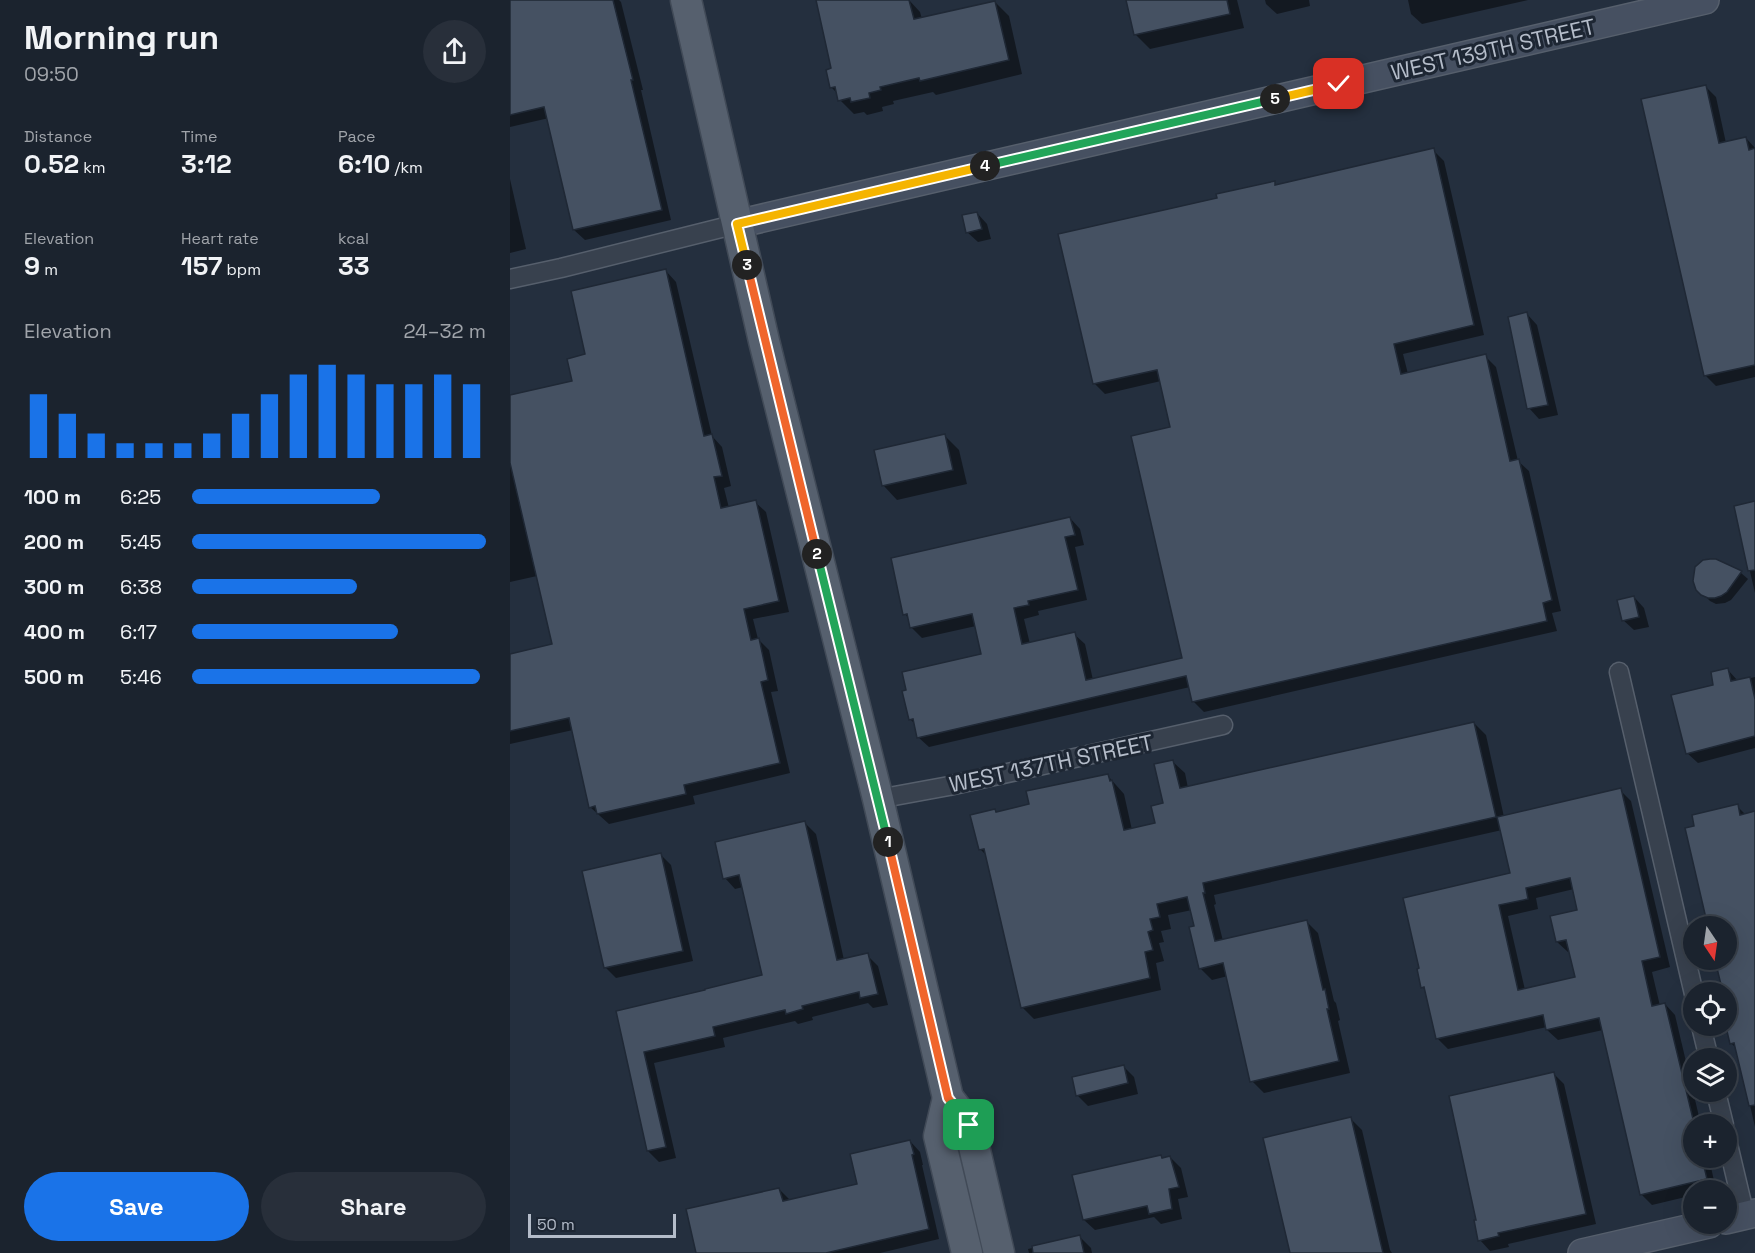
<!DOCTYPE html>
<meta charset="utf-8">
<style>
:root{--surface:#1b232e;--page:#282f3a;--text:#f1f3f6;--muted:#a0a4aa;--line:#39404a;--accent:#1a73e8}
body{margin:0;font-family:"Space Grotesk",sans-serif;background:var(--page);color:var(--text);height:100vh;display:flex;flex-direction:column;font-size:22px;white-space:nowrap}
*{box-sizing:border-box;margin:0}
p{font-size:20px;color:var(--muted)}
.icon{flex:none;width:33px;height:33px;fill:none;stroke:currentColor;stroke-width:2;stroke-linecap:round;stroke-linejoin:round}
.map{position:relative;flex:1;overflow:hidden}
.panel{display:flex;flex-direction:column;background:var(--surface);width:510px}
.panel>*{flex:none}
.needle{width:39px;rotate:167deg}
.controls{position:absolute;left:1173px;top:916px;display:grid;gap:12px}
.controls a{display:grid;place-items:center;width:54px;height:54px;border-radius:50%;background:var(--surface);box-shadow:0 6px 24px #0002,0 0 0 2px var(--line);font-size:30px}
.scale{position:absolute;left:18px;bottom:15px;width:148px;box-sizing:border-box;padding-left:6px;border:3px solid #b4bcc9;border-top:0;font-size:16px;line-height:21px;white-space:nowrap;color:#b4bcc9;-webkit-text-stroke:4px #1d2633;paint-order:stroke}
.pin{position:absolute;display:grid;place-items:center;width:51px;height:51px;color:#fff;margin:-26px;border-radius:12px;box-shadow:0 3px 9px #0006}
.km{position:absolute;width:30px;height:30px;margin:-15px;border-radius:50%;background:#222;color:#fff;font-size:16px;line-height:30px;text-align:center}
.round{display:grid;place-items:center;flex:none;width:63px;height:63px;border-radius:32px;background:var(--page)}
.headline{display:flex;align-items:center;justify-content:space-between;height:102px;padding:0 24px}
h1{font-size:33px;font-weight:700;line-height:45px}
.figures{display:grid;grid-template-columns:repeat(3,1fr);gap:9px;height:102px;padding:6px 24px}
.figures div{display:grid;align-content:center}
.figures b{font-size:26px;font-weight:700}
.figures small{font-size:16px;font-weight:400}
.figures p{font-size:16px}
.chart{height:168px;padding:12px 24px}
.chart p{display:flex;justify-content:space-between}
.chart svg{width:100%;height:108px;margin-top:6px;stroke:var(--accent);stroke-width:6}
.button{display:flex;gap:12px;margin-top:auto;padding:12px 24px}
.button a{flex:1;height:69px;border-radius:36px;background:var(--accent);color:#fff;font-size:24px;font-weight:700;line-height:69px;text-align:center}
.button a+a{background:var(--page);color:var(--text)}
ul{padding:0 24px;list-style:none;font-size:20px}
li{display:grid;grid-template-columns:96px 72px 1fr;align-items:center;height:45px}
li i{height:15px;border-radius:8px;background:var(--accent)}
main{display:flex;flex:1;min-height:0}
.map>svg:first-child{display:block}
.shadow{fill:#0007;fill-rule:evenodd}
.building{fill:#455162;stroke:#1f2835;stroke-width:1.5;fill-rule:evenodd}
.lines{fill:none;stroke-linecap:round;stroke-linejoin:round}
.street-casing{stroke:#565f6c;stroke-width:21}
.secondary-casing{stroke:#565f6c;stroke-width:30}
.primary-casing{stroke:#414a57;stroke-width:33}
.street{stroke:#38414e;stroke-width:18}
.secondary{stroke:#465061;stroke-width:27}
.primary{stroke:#56606e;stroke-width:30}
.split-1-casing{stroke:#fff;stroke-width:12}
.split-2-casing{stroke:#fff;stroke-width:12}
.split-3-casing{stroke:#fff;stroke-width:12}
.split-4-casing{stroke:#fff;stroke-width:12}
.split-5-casing{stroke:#fff;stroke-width:12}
.split-6-casing{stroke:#fff;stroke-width:12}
.split-1{stroke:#f0652b;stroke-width:8}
.split-2{stroke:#22a559;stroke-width:8}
.split-3{stroke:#f0652b;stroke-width:8}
.split-4{stroke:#f5b400;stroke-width:8}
.split-5{stroke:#22a559;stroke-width:8}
.split-6{stroke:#f5b400;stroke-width:8}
.labels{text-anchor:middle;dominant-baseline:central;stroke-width:6;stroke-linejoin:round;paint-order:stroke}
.street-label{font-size:22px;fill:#b4bcc9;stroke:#1d2633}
</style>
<main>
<section class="panel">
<div class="headline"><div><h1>Morning run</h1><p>09:50</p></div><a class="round"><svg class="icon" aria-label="share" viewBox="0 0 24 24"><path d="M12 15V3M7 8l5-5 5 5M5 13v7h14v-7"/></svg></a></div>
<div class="figures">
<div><p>Distance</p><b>0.52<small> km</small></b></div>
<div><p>Time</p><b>3:12</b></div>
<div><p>Pace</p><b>6:10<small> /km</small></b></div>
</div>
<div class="figures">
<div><p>Elevation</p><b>9<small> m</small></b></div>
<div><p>Heart rate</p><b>157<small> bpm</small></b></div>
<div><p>kcal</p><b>33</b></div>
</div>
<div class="chart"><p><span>Elevation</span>24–32 m</p>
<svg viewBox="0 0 160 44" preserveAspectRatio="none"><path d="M5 44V18M15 44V26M25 44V34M35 44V38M45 44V38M55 44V38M65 44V34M75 44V26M85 44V18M95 44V10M105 44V6M115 44V10M125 44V14M135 44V14M145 44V10M155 44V14"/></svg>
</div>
<ul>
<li><b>100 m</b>6:25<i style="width:64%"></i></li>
<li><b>200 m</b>5:45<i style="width:100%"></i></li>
<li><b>300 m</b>6:38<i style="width:56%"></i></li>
<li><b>400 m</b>6:17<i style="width:70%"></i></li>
<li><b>500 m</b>5:46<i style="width:98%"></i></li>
</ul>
<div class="button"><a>Save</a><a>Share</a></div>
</section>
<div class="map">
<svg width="1245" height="1253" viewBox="0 0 1245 1253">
<rect width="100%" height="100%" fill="#242f3e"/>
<g class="shadow">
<polygon points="0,0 109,0 111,2 133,90 131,90 161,220 75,240 64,230 39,118 0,127"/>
<polygon points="307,0 399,0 410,12 412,19 485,2 499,16 512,74 426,95 423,92 383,101 384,104 372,107 373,111 357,115 354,112 344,114 330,100 328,94 321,87 323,70"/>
<polygon points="618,0 727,0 734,28 640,49 626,35"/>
<polygon points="755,0 799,0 800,6 767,14 756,4"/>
<polygon points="898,0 1018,0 912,24 901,14"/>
<polygon points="1196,87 1206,97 1216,143 1236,138 1245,148 1245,377 1206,386 1196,376 1133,100"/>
<polygon points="923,150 934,161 974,335 893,354 898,374 975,356 986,367 1008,461 1019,471 1051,611 1042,613 1047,631 694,712 683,701 680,687 419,747 408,737 405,724 400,719 473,655 466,626 412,638 401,627 399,619 395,614 560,518 570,529 574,545 565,547 577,600 528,611 529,615 514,619 520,644 564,634 575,644 583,680 674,659 662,428 651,381 595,394 584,383 709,199 764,183 767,186"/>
<polygon points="0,179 16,249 0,253"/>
<polygon points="467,213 477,224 481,239 468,242 457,232"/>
<polygon points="156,271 166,282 202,436 212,447 221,486 214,488 219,508 245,502 256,512 279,612 243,619 248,639 259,650 268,691 261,692 280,773 183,796 185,804 99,824 80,807 63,730 0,744 0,655 43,645 27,576 0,582 0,396 64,382 77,356"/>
<polygon points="1017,314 1027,325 1048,415 1029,419 1019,408"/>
<polygon points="435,436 449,450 457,484 387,500 373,485"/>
<polygon points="1245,502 1245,593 1225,507"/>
<polygon points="1206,560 1231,573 1238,579 1221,600 1215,603 1206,604 1200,601 1188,589"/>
<polygon points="1124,597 1134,608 1139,627 1124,630 1113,620"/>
<polygon points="1218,670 1228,681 1245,677 1245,748 1188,763 1177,753 1205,686"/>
<path d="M964 723 976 735 994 817 1110 790 1121 801 1160 967 1142 972 1150 1006 1155 1004 1165 1015 1191 1125H1184V1158H1199L1206 1190 1184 1191V1195L1142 1205 1131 1194 1093 1030 1048 1040 1037 1030V1027L938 1049 928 1039 917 991 912 987 1002 874 992 830 704 895 706 904 704 905 713 941 796 921 808 933 824 1001 826 1003 830 1020 828 1021 840 1073 754 1093 742 1081 718 976 702 980 690 968 686 927 682 910 658 915 661 929 651 931 654 942 649 943 654 961 646 963 651 990 524 1019 512 1007 478 857 470 849 485 810 488 813 521 806 598 776 614 794 622 830 647 824 655 804 663 762 675 773 678 788ZM1064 889 1069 911 1047 942 1058 952 1061 951 1067 978 1015 990 998 916 1028 909 1026 898Z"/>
<polygon points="1227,806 1236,815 1245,813 1245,1127 1227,1049 1221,1043 1223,1027 1216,993 1215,993 1207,960 1216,960 1216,927 1195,927 1194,922 1198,921 1186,827"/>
<polygon points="295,823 306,834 334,960 357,955 368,966 378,1005 363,1008 358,1003 302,1017 303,1020 288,1024 285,1021 213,1038 215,1047 144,1063 166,1158 149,1162 138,1151 107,1012 254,976 233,887 225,889 215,878"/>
<polygon points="151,855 161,865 183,961 106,978 96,968 74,872"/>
<polygon points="614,1067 624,1077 628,1094 578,1106 567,1095"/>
<polygon points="1044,1074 1054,1084 1086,1224 998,1244 999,1247 980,1251 970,1240"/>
<polygon points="841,1119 852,1130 880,1250 882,1253 781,1253"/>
<polygon points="400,1141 410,1152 413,1165 412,1165 429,1239 370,1253 188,1253 269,1189 280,1200 349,1185"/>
<polygon points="660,1157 671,1168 678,1197 668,1199 672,1219 651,1224 644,1217 585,1230 574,1220 653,1159"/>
<polygon points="570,1237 581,1248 582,1253 519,1253 518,1249"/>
</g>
<g class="building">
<polygon points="0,0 103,0 123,80 121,80 152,210 63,230 34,107 0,115"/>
<polygon points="306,0 399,0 404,19 485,1 499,60 410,81 409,78 370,87 371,90 359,93 360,98 341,102 340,98 328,101 325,87 320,88 316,70 321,68"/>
<polygon points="616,0 717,0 720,14 624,35"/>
<polygon points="1196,85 1209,143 1236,137 1239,150 1245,148 1245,365 1194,376 1131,99"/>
<polygon points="924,148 964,325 884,344 891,374 976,354 1000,461 1009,459 1042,600 1033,603 1037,621 682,702 676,676 407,738 403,719 399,720 392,691 396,690 392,672 471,654 462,614 400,628 397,614 393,615 381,558 560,517 565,535 555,537 568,590 518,601 519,605 504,608 512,644 565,632 576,680 672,658 621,436 660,427 647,370 583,384 548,234 707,198 706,194 765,181 765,185"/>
<polygon points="467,212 472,229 456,233 452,215"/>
<polygon points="156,269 194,436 202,434 212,476 204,477 211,508 246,500 269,601 234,609 241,640 249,638 258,680 251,682 270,763 174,785 176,794 87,814 85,806 79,808 59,718 0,731 0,654 42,644 0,463 0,395 62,381 57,359 75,354 61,291"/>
<polygon points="1017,312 1038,405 1017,409 998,317"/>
<polygon points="435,434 443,470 372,486 364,450"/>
<polygon points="1245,501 1245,570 1238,571 1224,506"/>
<polygon points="1200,559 1206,559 1232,571 1217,592 1211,596 1205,598 1198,598 1191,595 1186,590 1183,581 1185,567 1193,560"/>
<polygon points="1124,596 1129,617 1112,621 1107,600"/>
<polygon points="1218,668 1221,681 1240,677 1245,699 1245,736 1176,754 1161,695 1203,685 1201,672"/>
<polygon points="964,722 986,817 693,883 695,893 693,893 705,941 797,920 813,990 815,989 819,1009 817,1009 829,1061 740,1082 713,963 689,969 679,927 684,926 677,897 647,904 650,917 640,919 643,930 638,932 643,950 635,952 640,978 511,1008 474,849 469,850 460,815 485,809 486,812 519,804 516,791 598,774 600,781 602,780 614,830 645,823 641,806 653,803 644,764 663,760 670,788"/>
<path d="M1111 788 1150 957 1132 961 1142 1006 1155 1003 1184 1123V1158H1192L1197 1179 1130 1195 1089 1018 1036 1030 1033 1015 926 1039 914 987 911 988 907 969 909 968 893 898 1000 873 987 817ZM1060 878 1067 910 1040 916 1046 942 1056 940 1065 977 1008 990 989 905 1018 899 1016 888Z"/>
<polygon points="1228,804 1230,815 1245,811 1245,1105 1239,1106 1224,1043 1220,1044 1216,1027 1221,1026 1216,1008 1216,993 1213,993 1205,960 1216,960 1216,927 1198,927 1175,828 1184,826 1182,815"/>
<polygon points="295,821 327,960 358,953 368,994 350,998 349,992 292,1006 293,1009 276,1014 275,1010 203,1027 205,1036 134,1052 156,1147 137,1151 106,1011 195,990 195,989 252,975 229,875 213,879 205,842"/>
<polygon points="151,853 173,951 94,968 72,871"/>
<polygon points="614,1065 618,1083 566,1096 562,1077"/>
<polygon points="1044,1072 1076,1214 988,1233 989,1236 968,1241 964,1220 966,1220 939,1096"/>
<polygon points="841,1117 873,1253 780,1253 753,1138"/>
<polygon points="400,1140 404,1154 402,1155 419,1229 316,1253 186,1253 176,1209 269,1188 273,1201 347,1184 340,1154"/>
<polygon points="651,1155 652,1158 660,1156 669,1187 659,1189 662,1209 639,1214 637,1206 573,1220 562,1175"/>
<polygon points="570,1235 574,1253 523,1253 522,1246"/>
</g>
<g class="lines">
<g class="street-casing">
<g id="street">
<polyline points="0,279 51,268 227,224"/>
<polyline points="1109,672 1184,994"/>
<polyline points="368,799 439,786 713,725"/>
<polyline points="1191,1026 1199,1059"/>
<polyline points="1206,1092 1214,1125"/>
<polyline points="1216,1136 1235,1216"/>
</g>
</g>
<g class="secondary-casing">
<g id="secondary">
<polyline points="227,224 1195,0"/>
<polyline points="1216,1220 1245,1213"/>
<polyline points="1072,1253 1199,1224"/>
</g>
</g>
<g class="primary-casing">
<g id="primary">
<polyline points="176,0 254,341 368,799 438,1098 459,1125 489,1253"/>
<polyline points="438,1098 429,1136 457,1253"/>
</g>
</g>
<use href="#street" class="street"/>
<use href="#secondary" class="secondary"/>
<use href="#primary" class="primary"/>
</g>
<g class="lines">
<g class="split-1-casing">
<polyline id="split-1" points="378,842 438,1098 459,1125"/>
</g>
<g class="split-2-casing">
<polyline id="split-2" points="307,554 378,842"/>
</g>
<g class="split-3-casing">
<polyline id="split-3" points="237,265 307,554"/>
</g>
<g class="split-4-casing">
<polyline id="split-4" points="237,265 227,224 475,166"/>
</g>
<g class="split-5-casing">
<polyline id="split-5" points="475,166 765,99"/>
</g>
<g class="split-6-casing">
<polyline id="split-6" points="765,99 829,84"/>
</g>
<use href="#split-1" class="split-1"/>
<use href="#split-2" class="split-2"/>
<use href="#split-3" class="split-3"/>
<use href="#split-4" class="split-4"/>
<use href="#split-5" class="split-5"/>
<use href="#split-6" class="split-6"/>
</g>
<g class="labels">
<g class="street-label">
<text transform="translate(983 49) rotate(-13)">WEST 139TH STREET</text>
<text transform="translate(541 763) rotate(-12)">WEST 137TH STREET</text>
</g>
</g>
</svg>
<div class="controls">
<a><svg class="needle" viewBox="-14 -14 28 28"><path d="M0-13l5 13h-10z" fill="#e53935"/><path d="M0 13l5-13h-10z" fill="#a0a4aa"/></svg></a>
<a><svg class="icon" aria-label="locate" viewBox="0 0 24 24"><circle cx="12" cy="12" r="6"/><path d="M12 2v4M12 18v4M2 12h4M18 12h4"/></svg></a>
<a><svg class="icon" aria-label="layers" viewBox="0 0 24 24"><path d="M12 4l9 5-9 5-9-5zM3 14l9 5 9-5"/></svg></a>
<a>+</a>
<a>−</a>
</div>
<div class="scale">50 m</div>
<div class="pin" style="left:459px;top:1125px;background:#1e9e55"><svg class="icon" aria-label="arrive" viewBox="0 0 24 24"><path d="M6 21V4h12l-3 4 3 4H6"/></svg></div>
<div class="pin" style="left:829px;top:84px;background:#d93025"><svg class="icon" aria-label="check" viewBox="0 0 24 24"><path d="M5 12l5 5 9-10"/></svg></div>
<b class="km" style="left:378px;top:842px">1</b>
<b class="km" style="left:307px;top:554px">2</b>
<b class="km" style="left:237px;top:265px">3</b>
<b class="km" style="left:475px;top:166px">4</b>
<b class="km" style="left:765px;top:99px">5</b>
</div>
</main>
